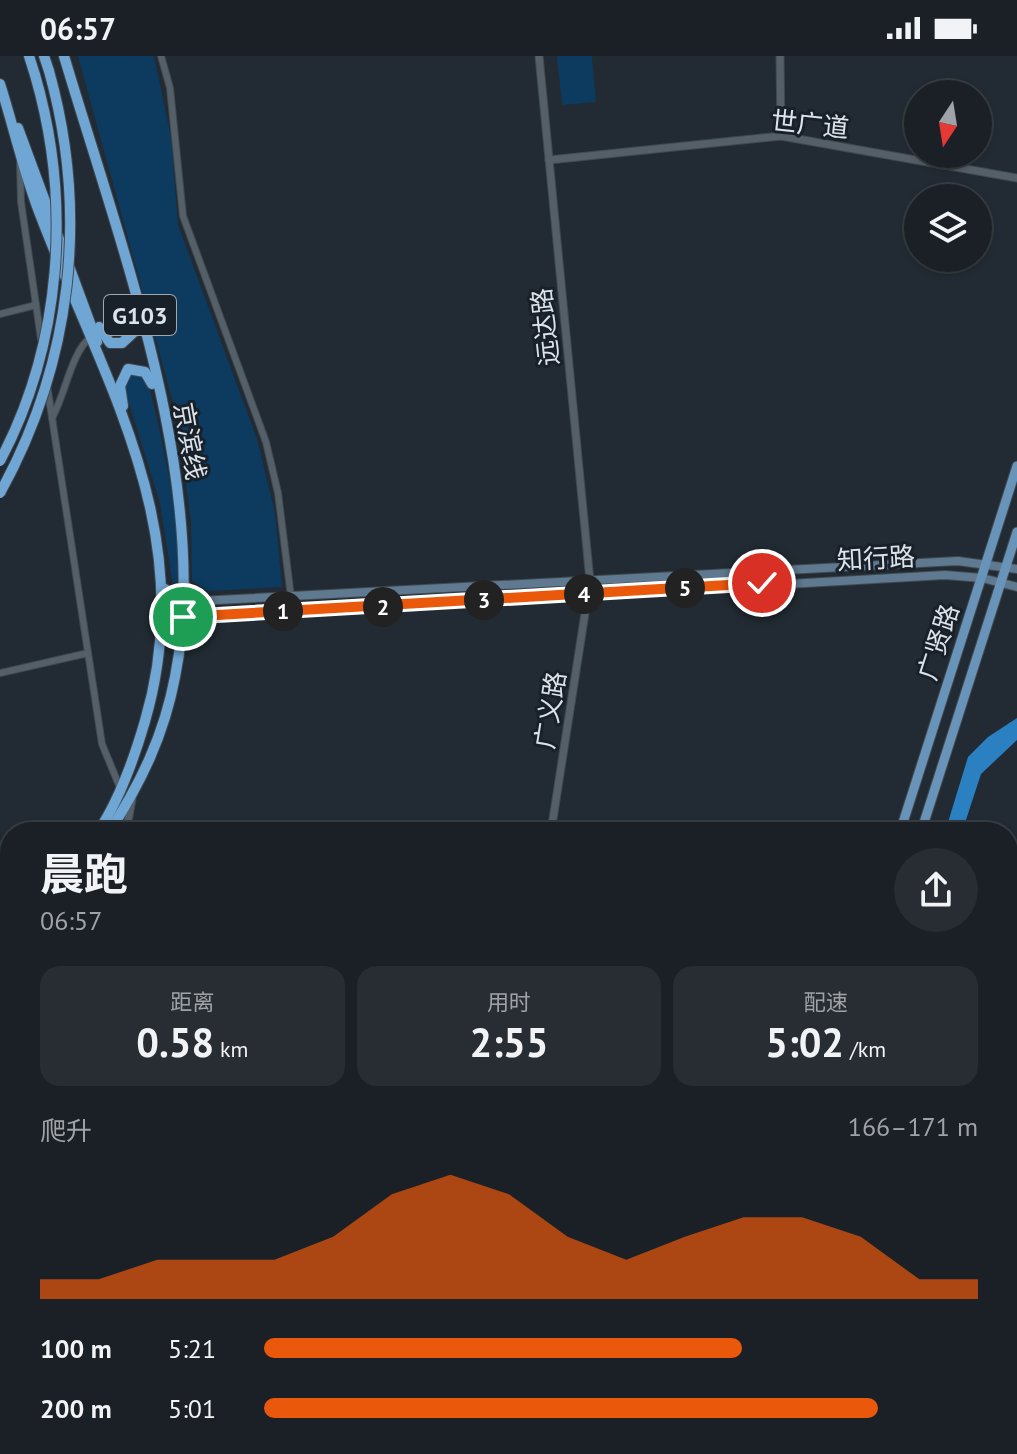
<!DOCTYPE html>
<html lang="zh">
<meta charset="utf-8">
<style>
:root{--surface:#1a2026;--page:#272d32;--text:#f1f3f6;--muted:#9fa3a7;--line:#383e43;--accent:#ea580c}
body{margin:0;font-family:"PT Sans","Noto Sans SC",sans-serif;background:var(--page);color:var(--text);height:100vh;display:flex;flex-direction:column;font-size:30px;white-space:nowrap}
*{box-sizing:border-box;margin:0}
p{font-size:26px;color:var(--muted)}
.icon{flex:none;width:44px;height:44px;fill:none;stroke:currentColor;stroke-width:2;stroke-linecap:round;stroke-linejoin:round}
.map{position:relative;flex:1;overflow:hidden}
.sheet{position:absolute;left:0px;top:766px;width:1018px;height:632px;display:flex;flex-direction:column;background:var(--surface);border-radius:32px 32px 0 0;box-shadow:0 2px 6px #0004,0 0 0 2px var(--line)}
.sheet>*{flex:none}
.needle{width:52px;rotate:192deg}
.tools{position:absolute;left:904px;top:24px;display:grid;gap:16px}
.tools a{display:grid;place-items:center;width:88px;height:88px;border-radius:50%;background:var(--surface);box-shadow:0 2px 6px #0004,0 0 0 2px var(--line);font-size:40px}
.pin{position:absolute;display:grid;place-items:center;width:68px;height:68px;color:#fff;margin:-34px;border:4px solid #fff;border-radius:50%;box-shadow:0 2px 8px #0007}
.km{position:absolute;width:40px;height:40px;margin:-20px;border-radius:50%;background:#222;color:#fff;font-size:22px;line-height:40px;text-align:center}
.round{display:grid;place-items:center;flex:none;width:84px;height:84px;border-radius:42px;background:var(--page)}
.headline{display:flex;align-items:center;justify-content:space-between;height:136px;padding:0 40px}
h1{font-size:44px;font-weight:700;line-height:60px}
.stats{display:grid;grid-template-columns:repeat(3,1fr);gap:12px;height:136px;padding:8px 40px}
.stats div{display:grid;align-content:center;border-radius:20px;background:var(--page);text-align:center}
.stats b{font-size:40px;font-weight:700}
.stats small{font-size:22px;font-weight:400}
.stats p{font-size:22px}
.chart{height:224px;padding:16px 40px}
.chart p{display:flex;justify-content:space-between}
.chart svg{width:100%;height:144px;margin-top:8px;fill:var(--accent);opacity:.7}
ul{padding:0 40px;list-style:none;font-size:26px}
li{display:grid;grid-template-columns:128px 96px 1fr;align-items:center;height:60px}
li i{height:20px;border-radius:10px;background:var(--accent)}
.status{display:flex;justify-content:space-between;align-items:center;height:56px;padding:0 40px;background:var(--surface);direction:ltr}
.status svg{height:22px;fill:currentColor}
.map>svg:first-child{display:block}
.green{fill:#0c3b5f}
.water{fill:#2b80c1}
.lines{fill:none;stroke-linecap:round;stroke-linejoin:round}
.minor-casing{stroke:#414950;stroke-width:8}
.tertiary-casing{stroke:#414950;stroke-width:9}
.secondary-casing{stroke:#414950;stroke-width:10}
.primary-casing{stroke:#414950;stroke-width:11}
.trunk-casing{stroke:#414950;stroke-width:12}
.minor{stroke:#555f68;stroke-width:6}
.tertiary{stroke:#555f68;stroke-width:7}
.secondary{stroke:#5f7990;stroke-width:8}
.primary{stroke:#6994b9;stroke-width:9}
.trunk{stroke:#70a6d4;stroke-width:10}
.rail-casing{stroke:#c8ced4;stroke-width:5}
.rail{stroke:#182129;stroke-width:2;stroke-dasharray:6;stroke-linecap:butt}
.trunk-bridge-casing{stroke:#414950;stroke-width:12;stroke-linecap:butt}
.trunk-bridge{stroke:#70a6d4;stroke-width:10}
.route-casing{stroke:#fff;stroke-width:16}
.route{stroke:#ea580c;stroke-width:10}
.labels{text-anchor:middle;dominant-baseline:central;stroke-width:6;stroke-linejoin:round;paint-order:stroke}
.shield{fill:#182129;stroke:#a1a8af;stroke-width:2}
.shield-label{font-size:24px;font-weight:bold;fill:#dce2e8}
.street-label{font-size:26px;fill:#dce2e8;stroke:#182129}
</style>
<div class="status"><b>06:57</b><svg viewBox="0 0 49 12"><path d="M0 12V9h3v3zM5 12V6h3v6zM10 12V3h3v9zM15 12V0h3v12zM26 1h20v11H26zM47 4h2v5h-2z"/></svg></div>
<div class="map">
<svg width="1017" height="1398" viewBox="0 0 1017 1398">
<rect width="100%" height="100%" fill="#222b33"/>
<g class="green">
<polygon points="78,0 154,0 171,82 178,169 257,383 275,457 282,531 207,535 192,525 191,466 177,361"/>
<polygon points="557,0 592,0 596,46 562,49"/>
<path d="M140 317 148 327C159 368 190 501 174 536L160 447 124 331 130 319Z"/>
</g>
<polygon class="water" points="1017,662 1017,684 981,718 962,776 945,776 968,701 988,681"/>
<g class="lines">
<g class="minor-casing">
<g id="minor">
<polyline points="161,0 170,32 183,160 266,386 278,437 291,541"/>
<polyline points="20,107 21,146 41,283"/>
<polyline points="0,258 36,249"/>
<polyline points="47,329 102,688 121,734"/>
<path d="M52 362C65 339 72 295 90 282"/>
<polyline points="0,617 88,597"/>
<polyline points="916,1398 918,1388"/>
</g>
</g>
<g class="tertiary-casing">
<g id="tertiary">
<polyline points="539,0 590,525 551,776"/>
<polyline points="780,0 781,80"/>
<polyline points="549,104 781,80 1017,122"/>
<polyline points="126,776 132,743"/>
<polyline points="1008,1372 1017,1374"/>
<polyline points="208,1388 210,1398"/>
<polyline points="511,1398 511,1388"/>
</g>
</g>
<g class="secondary-casing">
<g id="secondary">
<polyline points="184,526 190,538 204,545"/>
<polyline points="161,547 958,505 1017,513"/>
<polyline points="161,561 187,561"/>
<polyline points="205,561 945,519 982,522 1017,531"/>
</g>
</g>
<g class="primary-casing">
<g id="primary">
<polyline points="900,776 1017,410"/>
<polyline points="921,776 1017,476"/>
<polyline points="776,1398 777,1388"/>
<polyline points="797,1398 798,1388"/>
</g>
</g>
<g class="trunk-casing">
<g id="trunk">
<polyline points="29,0 35,19"/>
<polyline points="44,0 49,15"/>
<path d="M64 0C118 182 213 432 175 621 164 679 141 727 109 776"/>
<path d="M0 28C14 72 24 118 41 161 106 330 200 477 145 665 134 703 120 743 98 776"/>
<polyline points="18,72 97,286"/>
<polyline points="99,271 110,287 122,287 135,275 134,257"/>
<polyline points="123,350 120,330 128,313 145,316 152,328"/>
<polyline points="165,533 176,554 208,561"/>
<polyline points="0,882 10,873"/>
<polyline points="0,894 10,885"/>
</g>
</g>
<use href="#minor" class="minor"/>
<use href="#tertiary" class="tertiary"/>
<use href="#secondary" class="secondary"/>
<use href="#primary" class="primary"/>
<use href="#trunk" class="trunk"/>
<g class="rail-casing">
<g id="rail">
<polyline points="0,1128 10,1161"/>
<polyline points="0,1162 10,1195"/>
<polyline points="75,1388 78,1398"/>
</g>
</g>
<use href="#rail" class="rail"/>
<g class="trunk-bridge-casing">
<g id="trunk-bridge">
<path d="M0 405C62 288 72 146 35 19"/>
<path d="M0 437C72 307 89 158 49 15"/>
</g>
</g>
<use href="#trunk-bridge" class="trunk-bridge"/>
</g>
<g class="lines">
<g class="route-casing">
<polyline id="route" points="183,561 762,527"/>
</g>
<use href="#route" class="route"/>
</g>
<g class="labels">
<rect class="shield" x="104" y="239" width="72" height="40" rx="6"/>
<g class="shield-label">
<text x="140" y="259">G103</text>
</g>
<g class="street-label">
<text transform="translate(810 68) rotate(6)">世广道</text>
<text transform="translate(545 271) rotate(-96)">远达路</text>
<text transform="translate(190 385) rotate(80)">京滨线</text>
<text transform="translate(876 502) rotate(-3)">知行路</text>
<text transform="translate(938 586) rotate(-72)">广贤路</text>
<text transform="translate(550 654) rotate(-81)">广义路</text>
</g>
</g>
</svg>
<div class="tools">
<a><svg class="needle" viewBox="-14 -14 28 28"><path d="M0-13l5 13h-10z" fill="#e53935"/><path d="M0 13l5-13h-10z" fill="#9fa3a7"/></svg></a>
<a><svg class="icon" aria-label="layers" viewBox="0 0 24 24"><path d="M12 4l9 5-9 5-9-5zM3 14l9 5 9-5"/></svg></a>
</div>
<div class="pin" style="left:183px;top:561px;background:#1e9e55"><svg class="icon" aria-label="arrive" viewBox="0 0 24 24"><path d="M6 21V4h12l-3 4 3 4H6"/></svg></div>
<div class="pin" style="left:762px;top:527px;background:#d93025"><svg class="icon" aria-label="check" viewBox="0 0 24 24"><path d="M5 12l5 5 9-10"/></svg></div>
<b class="km" style="left:283px;top:555px">1</b>
<b class="km" style="left:383px;top:551px">2</b>
<b class="km" style="left:484px;top:544px">3</b>
<b class="km" style="left:584px;top:538px">4</b>
<b class="km" style="left:685px;top:532px">5</b>
<section class="sheet">
<div class="headline"><div><h1>晨跑</h1><p>06:57</p></div><a class="round"><svg class="icon" aria-label="share" viewBox="0 0 24 24"><path d="M12 15V3M7 8l5-5 5 5M5 13v7h14v-7"/></svg></a></div>
<div class="stats">
<div><p>距离</p><b>0.58<small> km</small></b></div>
<div><p>用时</p><b>2:55</b></div>
<div><p>配速</p><b>5:02<small> /km</small></b></div>
</div>
<div class="chart"><p><span>爬升</span>166–171 m</p>
<svg viewBox="0 0 160 44" preserveAspectRatio="none"><path d="M0 44V38L10 38L20 32L30 32L40 32L50 25L60 12L70 6L80 12L90 25L100 32L110 25L120 19L130 19L140 25L150 38L160 38V44z"/></svg>
</div>
<ul>
<li><b>100 m</b>5:21<i style="width:67%"></i></li>
<li><b>200 m</b>5:01<i style="width:86%"></i></li>
</ul>
</section>
</div>
